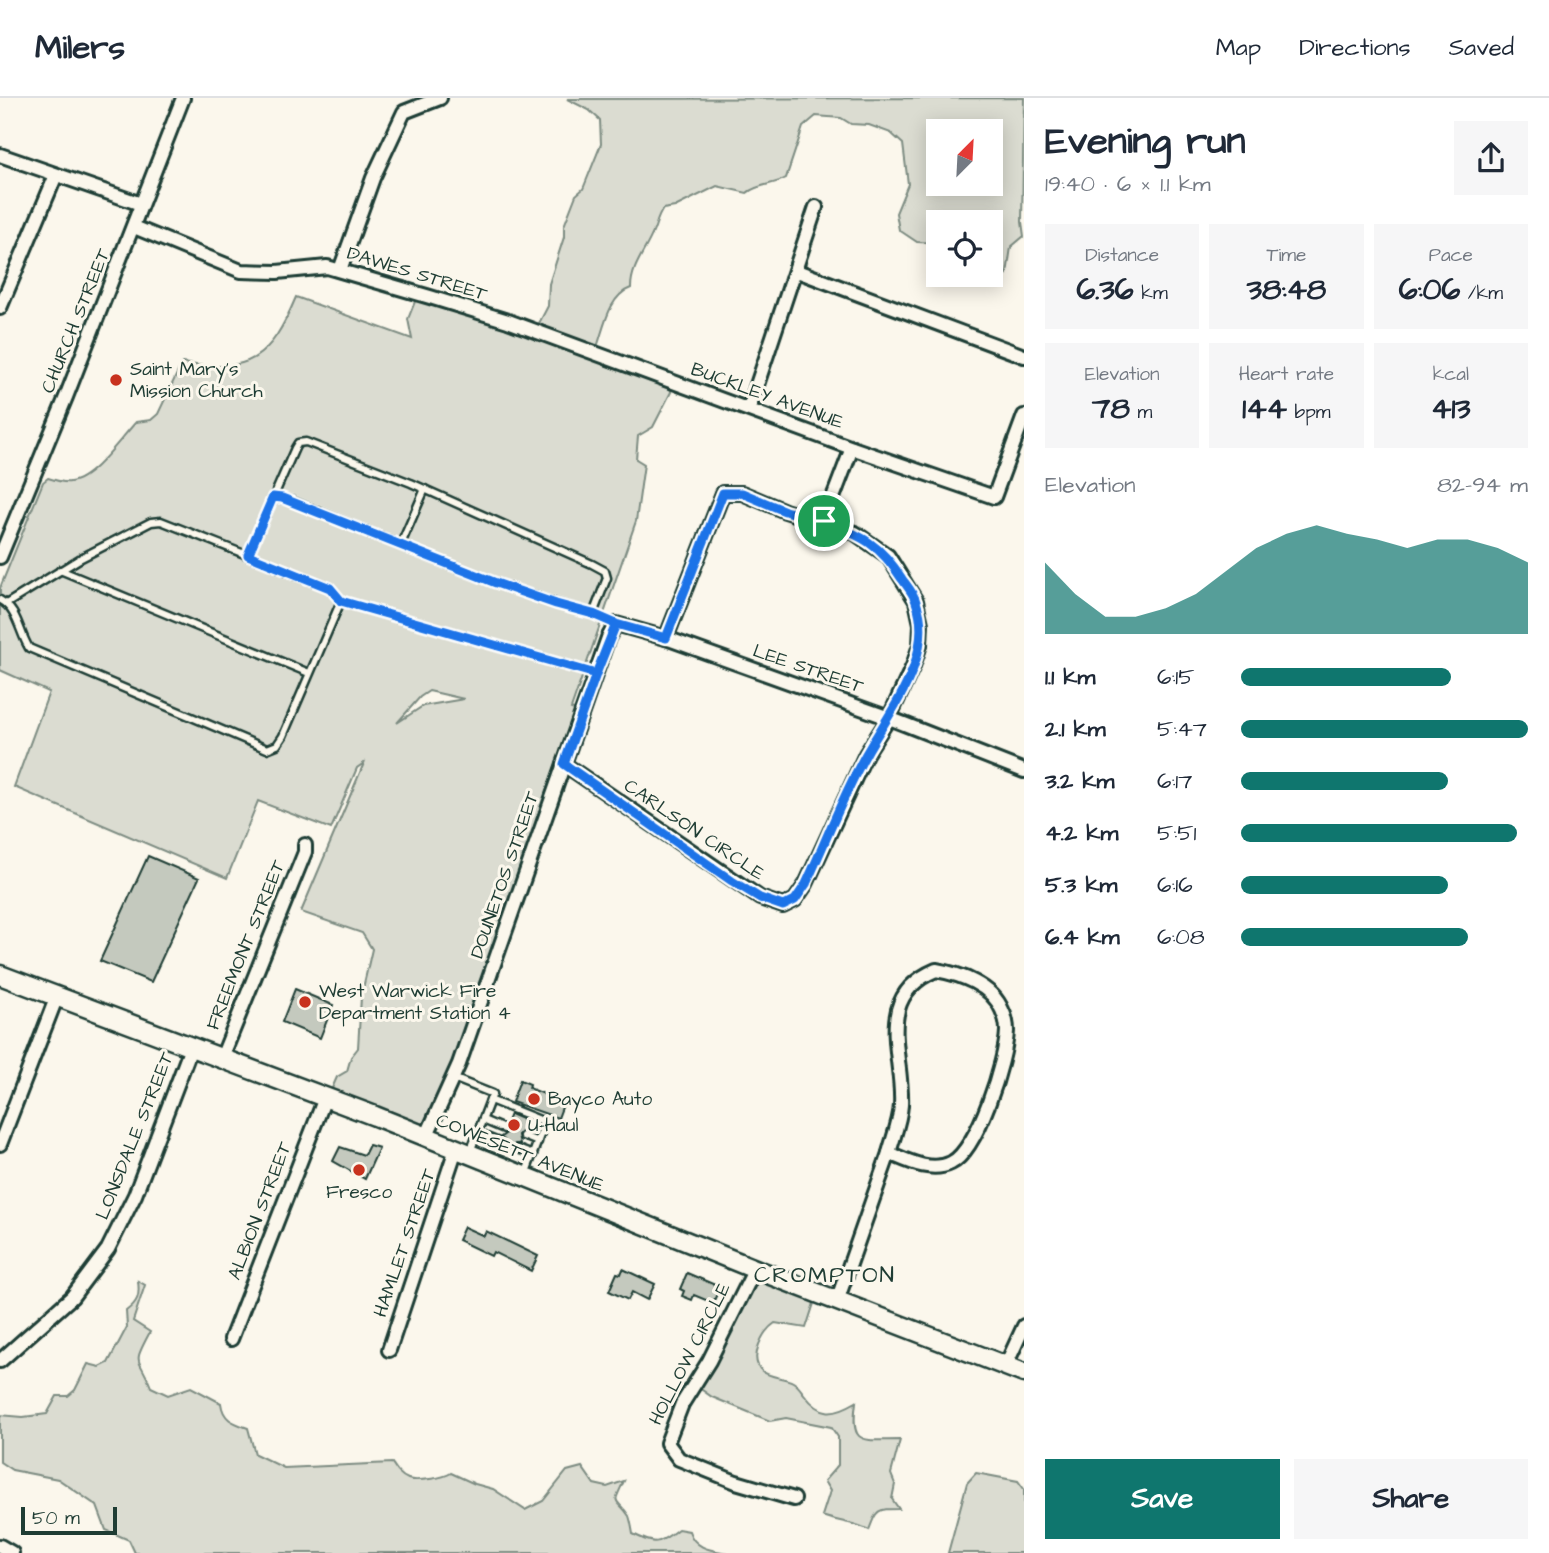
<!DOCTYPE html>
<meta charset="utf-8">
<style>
:root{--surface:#fff;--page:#f6f6f7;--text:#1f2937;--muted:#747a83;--line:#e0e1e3;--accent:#0f766e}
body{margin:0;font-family:"Architects Daughter",sans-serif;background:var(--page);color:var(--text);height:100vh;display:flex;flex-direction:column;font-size:26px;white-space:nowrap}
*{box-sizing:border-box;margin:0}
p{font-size:23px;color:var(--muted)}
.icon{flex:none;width:38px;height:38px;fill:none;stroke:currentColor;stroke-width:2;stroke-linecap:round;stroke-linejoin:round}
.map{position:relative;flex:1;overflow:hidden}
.details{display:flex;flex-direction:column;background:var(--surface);width:525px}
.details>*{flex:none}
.needle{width:46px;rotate:24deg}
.tools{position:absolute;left:926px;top:21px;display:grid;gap:14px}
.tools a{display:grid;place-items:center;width:77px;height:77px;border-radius:0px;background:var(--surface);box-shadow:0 4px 18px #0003;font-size:35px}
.scale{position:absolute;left:21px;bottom:18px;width:96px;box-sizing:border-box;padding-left:7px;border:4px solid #1f3d34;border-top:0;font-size:19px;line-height:24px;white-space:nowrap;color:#1f3d34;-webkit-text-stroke:5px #fbf7ec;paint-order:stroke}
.pin{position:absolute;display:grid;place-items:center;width:60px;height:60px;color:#fff;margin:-30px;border:4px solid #fff;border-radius:50%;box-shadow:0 2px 7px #0007}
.round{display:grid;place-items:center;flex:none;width:74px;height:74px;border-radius:0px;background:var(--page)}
.head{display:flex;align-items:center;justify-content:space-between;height:119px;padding:0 21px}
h1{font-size:38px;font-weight:800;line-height:52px}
.metrics{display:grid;grid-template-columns:repeat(3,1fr);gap:10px;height:119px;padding:7px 21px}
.metrics div{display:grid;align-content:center;border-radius:0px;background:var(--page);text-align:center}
.metrics b{font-size:30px;font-weight:800}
.metrics small{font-size:19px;font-weight:400}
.metrics p{font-size:19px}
.chart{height:196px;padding:14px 21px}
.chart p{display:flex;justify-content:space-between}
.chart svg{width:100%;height:126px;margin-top:7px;fill:var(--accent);opacity:.7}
.cta{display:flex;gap:14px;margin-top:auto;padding:14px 21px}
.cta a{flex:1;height:80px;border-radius:0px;background:var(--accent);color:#fff;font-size:28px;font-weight:800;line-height:80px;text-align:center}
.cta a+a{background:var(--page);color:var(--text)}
ul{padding:0 21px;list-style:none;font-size:23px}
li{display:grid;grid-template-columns:112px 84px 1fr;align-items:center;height:52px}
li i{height:18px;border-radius:9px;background:var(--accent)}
header{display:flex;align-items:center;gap:42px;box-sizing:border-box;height:98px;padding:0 35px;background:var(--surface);border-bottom:2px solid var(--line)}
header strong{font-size:33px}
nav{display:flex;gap:38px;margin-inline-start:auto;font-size:24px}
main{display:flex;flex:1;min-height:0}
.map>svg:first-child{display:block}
.green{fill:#dbdcd1;stroke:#7d8c82;stroke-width:2;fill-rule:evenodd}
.building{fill:#c4c9be;stroke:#1f3d34;stroke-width:2}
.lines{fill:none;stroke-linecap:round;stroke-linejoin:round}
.lane-casing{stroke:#1f3d34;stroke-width:11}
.street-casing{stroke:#1f3d34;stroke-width:18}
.primary-casing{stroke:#1f3d34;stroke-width:23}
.lane{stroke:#fbf7ec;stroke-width:6}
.street{stroke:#fbf7ec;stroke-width:12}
.primary{stroke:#fbf7ec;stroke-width:18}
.route-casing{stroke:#fff;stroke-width:14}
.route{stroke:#1a73e8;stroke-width:9}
.poi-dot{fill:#c8321e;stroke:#fbf7ec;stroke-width:2.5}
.labels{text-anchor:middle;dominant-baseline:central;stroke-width:6;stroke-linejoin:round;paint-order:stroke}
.street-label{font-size:19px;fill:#1f3d34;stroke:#fbf7ec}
.poi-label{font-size:19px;fill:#1f3d34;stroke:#fbf7ec;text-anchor:start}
.quarter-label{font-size:23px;letter-spacing:2px;fill:#1f3d34;stroke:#fbf7ec}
</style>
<header>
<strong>Milers</strong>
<nav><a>Map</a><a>Directions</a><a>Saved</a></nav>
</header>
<main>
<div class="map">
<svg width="1024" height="1455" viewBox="0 0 1024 1455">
<rect width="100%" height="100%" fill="#fbf7ec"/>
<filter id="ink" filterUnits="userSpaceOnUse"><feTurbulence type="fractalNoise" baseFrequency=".0143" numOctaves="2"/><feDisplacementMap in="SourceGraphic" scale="14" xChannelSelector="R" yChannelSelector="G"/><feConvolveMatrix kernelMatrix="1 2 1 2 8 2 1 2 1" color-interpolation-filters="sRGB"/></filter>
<g filter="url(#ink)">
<g class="green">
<path d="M1024 0 1022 124 1024 138 1011 149 1007 176 991 168 990 124H938V145L917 144 899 132 896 115 908 86 903 46 891 35 869 27 851 26 841 20 816 18 803 29 786 80C775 87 756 86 747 95L717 88 675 109 663 111C658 118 657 124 654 132 646 153 631 168 631 190 608 198 604 231 596 252L670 281 671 294 653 329 638 338 636 361 644 366 636 423 571 611 582 615 461 961 424 1040 326 1004 337 979 347 973 351 959 358 950 361 899 372 851 362 835 301 814 364 665 357 670 331 731 258 703 227 780 14 689 49 594 0 572V490L43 384 48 380C54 382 64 385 70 384 92 382 121 340 136 324L151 322 158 316 182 265C250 276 270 261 296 199L412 241 408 221 418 196 536 231 548 208 549 186 564 139V128L576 97 583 91 601 46 600 22 589 12 567 1ZM938 33H990V86H938ZM429 593 464 601 423 608 397 625 420 599Z"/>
<path d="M754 1173 817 1196 806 1230 775 1225C763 1233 748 1260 762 1273 770 1280 784 1279 793 1284 798 1287 801 1292 804 1296 821 1319 834 1317 856 1304 850 1348 861 1342 900 1342L891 1376 895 1386 892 1401 899 1411C877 1411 877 1411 869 1432 855 1424 838 1424 822 1418L830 1393 824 1383 838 1367V1339L831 1329 786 1320 770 1323 712 1299 695 1287Z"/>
<path d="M138 1183 145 1187 133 1223 150 1234C131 1269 139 1257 151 1289L168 1297 191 1289 221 1305C223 1322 234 1325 248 1330L255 1356 284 1370 392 1365C396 1371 400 1378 408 1381 416 1384 444 1380 451 1375L475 1386 493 1391 525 1412 543 1403 567 1373 582 1369 594 1386 607 1389 624 1383C611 1410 616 1398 629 1418 631 1423 632 1431 633 1436 655 1447 658 1447 678 1431L689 1433C695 1451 711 1452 728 1455H135L129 1442 106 1432 97 1408 58 1381 12 1372 0 1364V1317L23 1319 47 1316 57 1298H68L75 1292 88 1266 100 1269 108 1265 127 1229 126 1213C138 1204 140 1198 138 1183Z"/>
<polygon points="976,1375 1018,1383 1024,1391 1024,1455 948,1455 967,1385"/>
</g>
<g class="building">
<polygon points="148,758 199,780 151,884 100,863"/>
<polygon points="295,891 333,907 320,940 282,924"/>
<polygon points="520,982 530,986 529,990 564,1004 558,1020 512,1004"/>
<polygon points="510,1016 529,1024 525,1033 518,1037 520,1046 515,1046 512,1052 503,1048 504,1043 501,1039 509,1033 506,1026"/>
<polygon points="369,1047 379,1050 365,1081 333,1063 340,1049 364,1057"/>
<polygon points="464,1129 484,1138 486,1133 538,1158 531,1173 493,1154 491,1158 458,1142"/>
<polygon points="623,1171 655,1186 647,1202 632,1194 628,1202 609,1193 617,1175 621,1176"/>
<polygon points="687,1175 720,1189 713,1205 694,1197 692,1202 682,1198 684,1193 680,1191"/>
</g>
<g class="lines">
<g class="lane-casing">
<g id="lane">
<polyline points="401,446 425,391"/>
<path d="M248 457 295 350 298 345 306 344 411 385 592 466 605 473 607 480 593 516C490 488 392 443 293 403L273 399"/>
<polyline points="60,472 309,575"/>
<path d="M0 502C18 512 19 534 29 550L267 651 277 647 283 638 341 503"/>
<polyline points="6,506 81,460 151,424 161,423 330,490 341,503 596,576"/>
<polyline points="593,516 616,526"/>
<polyline points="453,980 493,996 490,1002"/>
<polyline points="483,1022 504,1031"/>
<polyline points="477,1035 499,1044"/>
<polyline points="523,1038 538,1044"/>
<polyline points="518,1051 533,1057"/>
<polyline points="470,1054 490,1002 545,1024 525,1077"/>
</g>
</g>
<g class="street-casing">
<g id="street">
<polyline points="0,57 141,106"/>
<polyline points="134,129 241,173 277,174 327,169 430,199 508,223 852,350 994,399 1024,318"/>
<polyline points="340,172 373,80 404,14 440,0"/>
<polyline points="797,173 1024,258"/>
<polyline points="0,210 56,77"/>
<polyline points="749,311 816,109"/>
<polyline points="824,423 852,350"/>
<polyline points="0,459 66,299 183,0"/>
<polyline points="564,666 760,800 783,808 795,802 806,786 866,656 889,620 913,568 920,547 921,526 916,503 888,458 855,435 785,413 742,395 723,395 666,540"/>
<path d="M936 872C960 876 992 887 1002 912 1005 918 1007 927 1007 933 1006 962 978 1052 951 1065 931 1075 908 1063 889 1055 893 1040 900 1023 901 1007 904 957 872 899 936 872Z"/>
<polyline points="221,962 305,754 305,747"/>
<polyline points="426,1039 459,966 608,540 616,526 666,540 889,620 1024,673"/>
<polyline points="0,1046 57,898"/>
<polyline points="755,1171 709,1263 682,1306 667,1345 679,1361 736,1384 794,1401"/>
<polyline points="837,1203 889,1055"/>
<polyline points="231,1241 325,1000"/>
<polyline points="389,1252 456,1051"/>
<polyline points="0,1263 72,1199 108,1151 135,1097 191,950"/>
<polyline points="1006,1267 1024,1228"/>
<polyline points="0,1448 12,1455"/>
</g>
</g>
<g class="primary-casing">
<polyline id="primary" points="0,877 375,1018 755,1171 1024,1275"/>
</g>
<use href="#lane" class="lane"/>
<use href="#street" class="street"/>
<use href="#primary" class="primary"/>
</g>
</g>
<g class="lines" filter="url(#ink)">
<g class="route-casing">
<path id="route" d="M824 423 785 413 742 395H723L666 540 616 526 596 576 341 503 330 490 248 457 273 399 282 400 496 485 556 506 593 516 616 526 596 576 595 579 564 666 732 783 760 800 783 808 795 802 806 786C826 743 843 697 866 656 890 613 936 557 916 504 914 496 907 488 902 481 880 446 862 438 824 423"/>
</g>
<use href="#route" class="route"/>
</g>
<g class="poi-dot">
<circle cx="116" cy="282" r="7"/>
<circle cx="305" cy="904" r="7"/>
<circle cx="534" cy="1001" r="7"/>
<circle cx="514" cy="1027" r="7"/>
<circle cx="359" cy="1072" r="7"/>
</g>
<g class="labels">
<g class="street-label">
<text transform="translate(417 176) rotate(17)">DAWES STREET</text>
<text transform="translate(76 223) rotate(-68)">CHURCH STREET</text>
<text transform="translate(767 298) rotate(20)">BUCKLEY AVENUE</text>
<text transform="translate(808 571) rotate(19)">LEE STREET</text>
<text transform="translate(694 732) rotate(34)">CARLSON CIRCLE</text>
<text transform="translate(505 777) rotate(-71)">DOUNETOS STREET</text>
<text transform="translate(246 847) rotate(-68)">FREEMONT STREET</text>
<text transform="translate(135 1038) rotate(-68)">LONSDALE STREET</text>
<text transform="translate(520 1055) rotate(22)">COWESETT AVENUE</text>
<text transform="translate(260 1113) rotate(-69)">ALBION STREET</text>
<text transform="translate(405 1145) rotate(-71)">HAMLET STREET</text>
<text transform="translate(690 1256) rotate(-63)">HOLLOW CIRCLE</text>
</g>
<g class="poi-label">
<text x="130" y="271">Saint Mary's<tspan x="130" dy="22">Mission Church</tspan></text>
<text x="319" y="893">West Warwick Fire<tspan x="319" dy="22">Department Station 4</tspan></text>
<text x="548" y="1001">Bayco Auto</text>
<text x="528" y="1027">U-Haul</text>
<text x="359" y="1094" text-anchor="middle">Fresco</text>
</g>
<g class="quarter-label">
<text x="825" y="1177">CROMPTON</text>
</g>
</g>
</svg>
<div class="tools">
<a><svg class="needle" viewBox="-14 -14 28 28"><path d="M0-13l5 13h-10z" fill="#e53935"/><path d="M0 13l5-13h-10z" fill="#747a83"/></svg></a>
<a><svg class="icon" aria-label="locate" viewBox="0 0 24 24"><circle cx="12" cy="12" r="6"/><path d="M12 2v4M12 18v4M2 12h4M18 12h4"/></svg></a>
</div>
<div class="scale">50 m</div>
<div class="pin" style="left:824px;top:423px;background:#1e9e55"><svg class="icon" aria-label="arrive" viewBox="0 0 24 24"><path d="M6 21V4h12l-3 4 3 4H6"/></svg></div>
</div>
<section class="details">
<div class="head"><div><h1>Evening run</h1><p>19:40 · 6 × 1.1 km</p></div><a class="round"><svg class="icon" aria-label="share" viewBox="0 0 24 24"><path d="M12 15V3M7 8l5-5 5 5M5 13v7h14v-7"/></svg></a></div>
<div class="metrics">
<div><p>Distance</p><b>6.36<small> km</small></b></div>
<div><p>Time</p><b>38:48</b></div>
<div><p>Pace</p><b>6:06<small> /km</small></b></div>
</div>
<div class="metrics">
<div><p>Elevation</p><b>78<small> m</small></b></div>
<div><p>Heart rate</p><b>144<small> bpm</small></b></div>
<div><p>kcal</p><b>413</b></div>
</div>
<div class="chart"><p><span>Elevation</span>82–94 m</p>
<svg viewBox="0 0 160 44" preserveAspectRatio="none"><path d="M0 44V19L10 30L20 38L30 38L40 35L50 30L60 22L70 14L80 9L90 6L100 9L110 11L120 14L130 11L140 11L150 14L160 19V44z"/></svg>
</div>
<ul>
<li><b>1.1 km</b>6:15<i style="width:73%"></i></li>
<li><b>2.1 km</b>5:47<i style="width:100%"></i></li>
<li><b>3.2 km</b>6:17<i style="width:72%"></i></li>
<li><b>4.2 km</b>5:51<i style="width:96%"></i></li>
<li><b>5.3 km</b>6:16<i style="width:72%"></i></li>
<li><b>6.4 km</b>6:08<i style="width:79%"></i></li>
</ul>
<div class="cta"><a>Save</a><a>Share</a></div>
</section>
</main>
